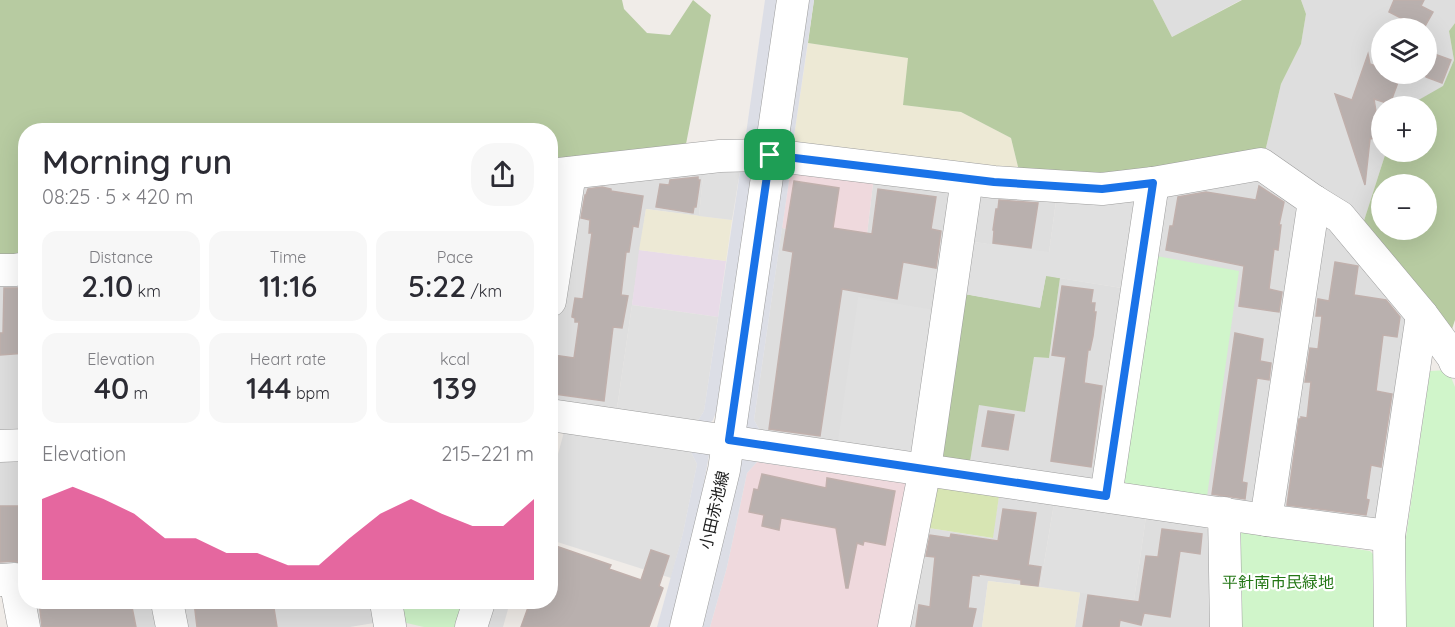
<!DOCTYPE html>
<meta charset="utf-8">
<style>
:root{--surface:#fff;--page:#f7f7f7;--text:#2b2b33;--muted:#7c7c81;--accent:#db2777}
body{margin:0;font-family:Quicksand,"Noto Sans JP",sans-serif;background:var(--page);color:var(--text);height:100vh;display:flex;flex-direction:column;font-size:22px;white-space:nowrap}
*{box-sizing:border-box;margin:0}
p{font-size:20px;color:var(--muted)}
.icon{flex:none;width:33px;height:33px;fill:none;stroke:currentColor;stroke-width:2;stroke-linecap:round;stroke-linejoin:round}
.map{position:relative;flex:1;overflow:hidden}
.drawer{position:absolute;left:18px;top:123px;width:540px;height:486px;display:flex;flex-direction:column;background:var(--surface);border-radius:24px;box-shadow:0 6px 24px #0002}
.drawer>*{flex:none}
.tools{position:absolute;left:1371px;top:18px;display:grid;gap:12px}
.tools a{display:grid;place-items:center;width:66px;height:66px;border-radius:50%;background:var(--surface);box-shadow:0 6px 24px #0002;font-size:30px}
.pin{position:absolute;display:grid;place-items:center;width:51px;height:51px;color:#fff;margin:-26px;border-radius:12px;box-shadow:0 3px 9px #0006}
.round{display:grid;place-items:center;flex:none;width:63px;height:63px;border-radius:24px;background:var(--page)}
.head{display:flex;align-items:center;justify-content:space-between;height:102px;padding:0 24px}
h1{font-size:33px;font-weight:600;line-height:45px}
.stats{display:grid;grid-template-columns:repeat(3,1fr);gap:9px;height:102px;padding:6px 24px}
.stats div{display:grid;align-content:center;border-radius:15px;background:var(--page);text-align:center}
.stats b{font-size:30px;font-weight:600}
.stats small{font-size:16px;font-weight:400}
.stats p{font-size:16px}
.chart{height:168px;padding:12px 24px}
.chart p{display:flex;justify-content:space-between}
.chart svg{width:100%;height:108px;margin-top:6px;fill:var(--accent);opacity:.7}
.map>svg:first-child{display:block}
.residential{fill:#dedede;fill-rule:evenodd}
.commercial{fill:#efd9dd}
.industrial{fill:#e8dbe8}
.farmland{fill:#ede9d5}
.grass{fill:#d7e5b3}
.forest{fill:#b7cba1;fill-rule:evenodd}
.park{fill:#d0f5ca}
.parking{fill:#e0e0e0}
.plaza{fill:#dcdee6}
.building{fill:#b9b0ae;stroke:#c0b0ac;stroke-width:1.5}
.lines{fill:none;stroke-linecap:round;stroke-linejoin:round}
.minor-casing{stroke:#9d9d9d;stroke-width:33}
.minor{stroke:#fff;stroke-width:32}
.route-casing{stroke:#fff;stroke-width:12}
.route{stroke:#1a73e8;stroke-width:8}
.labels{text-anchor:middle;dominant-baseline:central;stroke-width:4.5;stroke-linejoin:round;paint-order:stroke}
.street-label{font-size:16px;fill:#202020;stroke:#fff}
.park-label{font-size:16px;fill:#247716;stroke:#fff}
</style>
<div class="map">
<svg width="1455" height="627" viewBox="0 0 1455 627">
<rect width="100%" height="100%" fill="#f0ece8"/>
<g class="residential">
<polygon points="1153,0 1241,0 1172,37"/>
<path d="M1301 0H1455V23L1449 31 1454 60 1443 87 1408 106H1382V152H1386L1361 230 1264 156 1281 84 1301 44 1306 14ZM1382 28H1426V74H1382Z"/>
<polygon points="704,166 699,216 646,209 616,415 557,407 551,399 551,341 573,194 581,178"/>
<polygon points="1260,172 1302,207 1261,499 1247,509 1206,503 1151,255 1160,195"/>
<polygon points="874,175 957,194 940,311 837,447 763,436 754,420 782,228 866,242"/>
<polygon points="982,189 1057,194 1049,253 967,241"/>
<polygon points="1329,220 1413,313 1382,516 1368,527 1288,514 1277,501 1316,224"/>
<polygon points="25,275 25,435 0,437 0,278"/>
<polygon points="1060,278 1128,289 1099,479 1090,485 969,468 979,404 1025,411 1034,357 1049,358"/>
<polygon points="25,460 25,587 0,571 0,462"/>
<polygon points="999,496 1054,504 1040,587 988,581 982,627 902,627 922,527 992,538"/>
<polygon points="1146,517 1205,527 1215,535 1217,627 1075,627 1080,592 1134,600"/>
<polygon points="28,602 159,602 163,627 32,627"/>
<polygon points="176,602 377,602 374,623 350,627 180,627"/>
</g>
<g class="commercial">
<polygon points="799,168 874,175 866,243 782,228 790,174"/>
<polygon points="757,462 905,483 913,493 883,627 710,627 727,567 747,473"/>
</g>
<polygon class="industrial" points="639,250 726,261 718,317 632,305"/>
<g class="farmland">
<polygon points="808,43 909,58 903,105 961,112 1011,138 1020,175 793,143"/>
<polygon points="646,209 732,220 726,261 639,250"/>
<polygon points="988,581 1080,592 1075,627 982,627"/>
</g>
<polygon class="grass" points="939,487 999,496 993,538 922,527 929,494"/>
<g class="forest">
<polygon points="0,0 622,0 624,9 647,33 670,35 693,0 711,15 686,144 551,166 550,130 26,130 25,259 0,261"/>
<polygon points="814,0 1153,0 1172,37 1242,0 1301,0 1306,14 1301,44 1281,84 1264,156 1102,181 1020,175 1011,138 961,112 903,105 908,58 808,43"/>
<path d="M1455 23V320L1451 332 1361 230 1386 152H1426V106H1408L1443 86 1454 60 1449 31ZM1382 184H1426V230H1382Z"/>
<polygon points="1046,275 1060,278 1049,358 1034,357 1025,412 979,405 969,468 947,465 937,453 959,293 1040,307"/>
</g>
<g class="park">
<polygon points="1151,255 1239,271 1206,503 1128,491 1116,478"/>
<polygon points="1448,370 1455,387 1455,627 1405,627 1404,551 1430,371"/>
<polygon points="1242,532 1370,551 1377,558 1378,627 1233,627 1232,541"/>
<polygon points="395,602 472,602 465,627 424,627 402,622"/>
</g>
<g class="parking">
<polygon points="741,165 732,220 699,216 704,166"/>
<polygon points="1127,193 1142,206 1128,289 1046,276 1040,308 959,293 967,241 1049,252 1057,194"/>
<polygon points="858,297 940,311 919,451 909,458 837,447"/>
<polygon points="632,305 718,317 704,411 695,425 616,415"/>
<polygon points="564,432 691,452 697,464 683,533 671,578 551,540 551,480"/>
<polygon points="1054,504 1146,517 1134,600 1040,587"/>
<polygon points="488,602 510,602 503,627 481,627"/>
</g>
<g class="plaza">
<polygon points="765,0 778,0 758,138 755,143 745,141"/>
<polygon points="801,0 814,0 793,143 784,143"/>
<polygon points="741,165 750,169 752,172 716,412 713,420 710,423 695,425 704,411"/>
<polygon points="800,168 790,174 754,420 763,436 755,434 744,427 781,171"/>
<polygon points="551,430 704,449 709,455 694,538 669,627 657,627 683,533 697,464 691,452"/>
<polygon points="745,455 905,475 913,493 905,483 757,462 747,473 727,567 710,627 699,627 739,462"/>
</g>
<g class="building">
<polygon points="1394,0 1424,0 1421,6 1433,12 1424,28 1420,28 1389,12"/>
<polygon points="1426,51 1451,60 1442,83 1426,77"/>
<polygon points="1368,54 1370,64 1382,68 1382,74 1401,74 1390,104 1374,99 1380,137 1370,139 1365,185 1335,94 1352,100"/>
<polygon points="698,177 698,180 700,180 696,207 694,207 693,213 656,207 660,184 669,185 670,180"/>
<polygon points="794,181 839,188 833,228 872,234 878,189 936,197 931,229 941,231 936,268 903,262 897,299 842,289 820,436 769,429 793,252 783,250"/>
<polygon points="1259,186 1284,202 1279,225 1281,225 1278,250 1274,249 1269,289 1282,292 1279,312 1239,306 1244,266 1166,250 1170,226 1173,226 1178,197 1206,192 1256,200"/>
<polygon points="602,187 611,189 611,191 643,196 638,227 633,226 629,252 626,252 621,295 628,296 622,328 613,327 604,401 555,394 555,392 550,391 550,379 554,355 574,358 579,322 575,322 575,318 572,317 572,316 575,298 583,299 592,233 589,233 590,220 581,218 585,195 586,195 588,189"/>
<polygon points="999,200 1038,203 1031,248 993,243 994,231 993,230 996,209 998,209"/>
<polygon points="1335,262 1358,266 1354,295 1386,300 1400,317 1397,337 1383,335 1376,391 1392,394 1381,467 1371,465 1366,499 1369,500 1366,515 1287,505 1299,419 1301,419 1301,417 1307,418 1311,382 1305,382 1310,348 1318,349 1322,316 1316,316 1318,299 1329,301"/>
<polygon points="1062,286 1093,290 1091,303 1095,303 1094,312 1096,312 1093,336 1090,350 1088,350 1084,383 1102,386 1091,467 1051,461 1066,357 1052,355"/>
<polygon points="4,288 25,288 26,353 0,355 0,333 3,333"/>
<polygon points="1235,333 1263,339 1260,361 1271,363 1269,380 1257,378 1242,482 1247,483 1245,499 1212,494"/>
<polygon points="988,411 1014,415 1008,450 982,446"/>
<polygon points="762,474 826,488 827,478 895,491 885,545 864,541 863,545 857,543 848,588 846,588 836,528 781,518 779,530 762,526 764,515 749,512 754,489 758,490"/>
<polygon points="0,506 20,506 20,536 24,536 24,564 14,561 0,562"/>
<polygon points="1003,509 1036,513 1028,565 1041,567 1038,586 1021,584 1021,580 979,574 979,576 972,575 968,608 976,609 972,627 916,627 919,605 930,607 935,557 926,556 930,535 950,538 951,534 998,541"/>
<polygon points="1162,529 1202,534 1200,554 1180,551 1170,617 1144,613 1141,625 1120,620 1119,627 1083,627 1088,595 1139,602 1146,556 1158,557"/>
<polygon points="550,544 611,565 609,569 641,580 651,550 669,556 659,586 663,588 649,627 521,627 530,602 550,602"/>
<polygon points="39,602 131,602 136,627 42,627"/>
<polygon points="194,602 273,602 277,627 197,627"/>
</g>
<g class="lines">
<g class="minor-casing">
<g id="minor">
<polyline points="550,175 720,156 770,155 994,182 1102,189 1153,183 1261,164 1314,201 1340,217 1422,315 1453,357 1455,362"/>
<polyline points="0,270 15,270 26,268"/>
<polyline points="550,301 570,173"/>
<polyline points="550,415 1266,520 1389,536"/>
<polyline points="0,446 26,445"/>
<polyline points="1106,496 1153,183"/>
<polyline points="1224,513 1226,627"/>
<polyline points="1266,520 1314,201"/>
<polyline points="0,580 15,579 24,627"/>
<polyline points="167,602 172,627"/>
<polyline points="386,602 390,626"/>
<polyline points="471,627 479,602"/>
<polyline points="686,627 724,470 793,0"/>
<polyline points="894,627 925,469 967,179"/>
<polyline points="1390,627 1389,536 1422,315"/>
</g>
</g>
<use href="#minor" class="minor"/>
</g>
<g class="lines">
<g class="route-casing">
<polygon id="route" points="770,155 994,182 1102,189 1153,183 1106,496 729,440"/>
</g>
<use href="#route" class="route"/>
</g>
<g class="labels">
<g class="street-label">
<text transform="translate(714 510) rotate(-77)">小田赤池線</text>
</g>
<g class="park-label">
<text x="1278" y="582">平針南市民緑地</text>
</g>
</g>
</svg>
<div class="tools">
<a><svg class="icon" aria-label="layers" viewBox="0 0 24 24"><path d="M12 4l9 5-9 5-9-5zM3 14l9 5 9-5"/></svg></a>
<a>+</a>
<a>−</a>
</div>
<div class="pin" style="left:770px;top:155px;background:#1e9e55"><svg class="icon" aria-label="arrive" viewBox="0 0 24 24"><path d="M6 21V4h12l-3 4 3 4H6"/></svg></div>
<section class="drawer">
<div class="head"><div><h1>Morning run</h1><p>08:25 · 5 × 420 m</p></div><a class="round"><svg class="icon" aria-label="share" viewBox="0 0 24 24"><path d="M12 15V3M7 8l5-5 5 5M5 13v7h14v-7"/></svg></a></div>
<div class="stats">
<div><p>Distance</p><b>2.10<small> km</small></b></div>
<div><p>Time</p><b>11:16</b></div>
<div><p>Pace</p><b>5:22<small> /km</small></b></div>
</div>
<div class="stats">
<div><p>Elevation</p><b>40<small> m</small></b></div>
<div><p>Heart rate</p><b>144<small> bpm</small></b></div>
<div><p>kcal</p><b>139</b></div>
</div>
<div class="chart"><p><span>Elevation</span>215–221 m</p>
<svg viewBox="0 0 160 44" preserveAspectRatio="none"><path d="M0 44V11L10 6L20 11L30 17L40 27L50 27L60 33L70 33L80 38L90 38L100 27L110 17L120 11L130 17L140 22L150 22L160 11V44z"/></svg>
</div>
</section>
</div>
